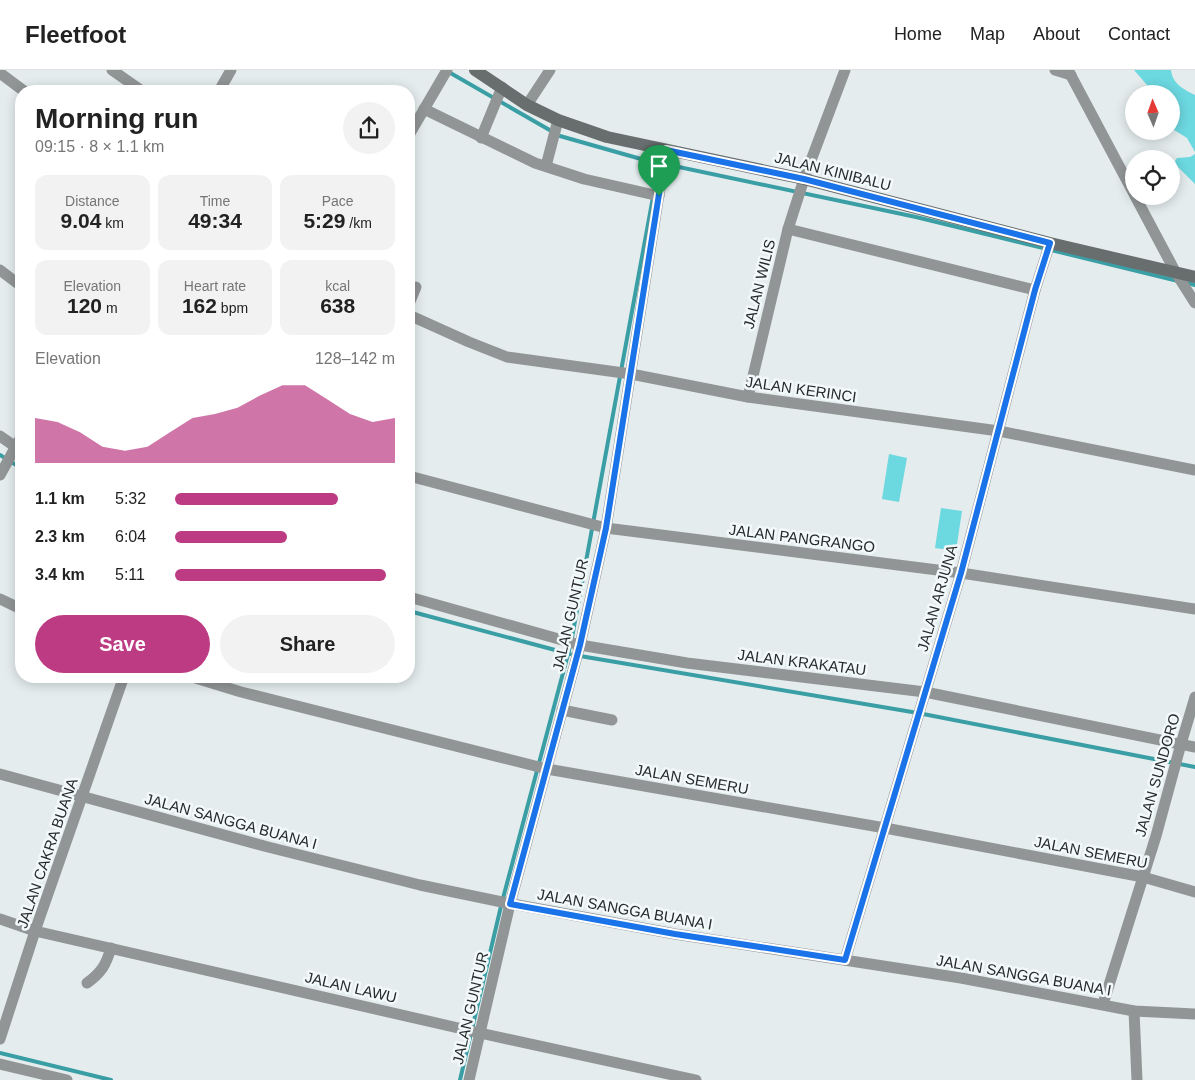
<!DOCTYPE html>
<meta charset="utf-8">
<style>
:root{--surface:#fff;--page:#f2f2f2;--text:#222;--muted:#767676;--line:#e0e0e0;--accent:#bd3b83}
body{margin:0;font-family:Arial,sans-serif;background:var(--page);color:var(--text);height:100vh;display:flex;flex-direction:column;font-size:19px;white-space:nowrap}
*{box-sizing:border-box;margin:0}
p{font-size:16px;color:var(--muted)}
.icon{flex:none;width:28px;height:28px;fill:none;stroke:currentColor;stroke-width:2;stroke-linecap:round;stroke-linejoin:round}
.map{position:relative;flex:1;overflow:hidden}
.details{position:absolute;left:15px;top:15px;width:400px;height:598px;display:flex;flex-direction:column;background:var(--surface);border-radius:20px;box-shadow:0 2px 12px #0003}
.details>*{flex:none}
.needle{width:32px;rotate:358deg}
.controls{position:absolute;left:1125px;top:15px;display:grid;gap:10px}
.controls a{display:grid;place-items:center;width:55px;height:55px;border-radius:50%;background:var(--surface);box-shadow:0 2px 12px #0003;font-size:25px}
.pin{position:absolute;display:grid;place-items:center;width:42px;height:42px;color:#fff;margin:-51px -21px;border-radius:50% 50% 50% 0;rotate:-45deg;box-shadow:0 0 5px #0007}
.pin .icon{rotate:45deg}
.round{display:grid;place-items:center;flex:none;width:52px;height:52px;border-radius:26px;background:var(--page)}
.headline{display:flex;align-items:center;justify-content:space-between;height:85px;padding:0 20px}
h1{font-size:28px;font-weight:700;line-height:38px}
.figures{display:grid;grid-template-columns:repeat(3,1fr);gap:8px;height:85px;padding:5px 20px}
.figures div{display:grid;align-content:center;border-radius:12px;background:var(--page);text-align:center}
.figures b{font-size:21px;font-weight:700}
.figures small{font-size:14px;font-weight:400}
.figures p{font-size:14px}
.chart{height:140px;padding:10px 20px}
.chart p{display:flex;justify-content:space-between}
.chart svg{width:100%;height:90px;margin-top:5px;fill:var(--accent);opacity:.7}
.action{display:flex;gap:10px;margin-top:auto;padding:10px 20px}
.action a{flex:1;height:58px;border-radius:30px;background:var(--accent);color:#fff;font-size:20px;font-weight:700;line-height:58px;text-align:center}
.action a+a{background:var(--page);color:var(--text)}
ul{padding:0 20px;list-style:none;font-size:16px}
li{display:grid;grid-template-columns:80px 60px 1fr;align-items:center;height:38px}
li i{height:12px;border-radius:6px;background:var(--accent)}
header{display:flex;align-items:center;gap:30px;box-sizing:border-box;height:70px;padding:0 25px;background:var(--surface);border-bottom:1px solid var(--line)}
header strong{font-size:24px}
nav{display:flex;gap:28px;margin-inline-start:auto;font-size:18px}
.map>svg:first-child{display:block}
.green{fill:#6cd8e0}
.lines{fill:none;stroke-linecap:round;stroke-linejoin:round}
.stream{stroke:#3a9ea5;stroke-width:4}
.street{stroke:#929596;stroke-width:11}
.secondary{stroke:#686d6e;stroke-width:12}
.route-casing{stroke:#fff;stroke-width:10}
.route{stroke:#1a73e8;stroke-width:6}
.labels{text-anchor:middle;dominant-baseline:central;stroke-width:5;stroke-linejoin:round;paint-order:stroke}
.street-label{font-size:15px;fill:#282b2b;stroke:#f1f9fa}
</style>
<header>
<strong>Fleetfoot</strong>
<nav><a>Home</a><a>Map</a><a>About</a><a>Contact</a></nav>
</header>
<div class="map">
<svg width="1195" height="1010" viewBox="0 0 1195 1010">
<rect width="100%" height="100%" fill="#e4eced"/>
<g class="green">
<path d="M1134 0H1171C1172 13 1184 20 1195 25V82L1187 68 1171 58V24H1151L1147 15Z"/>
<polygon points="1195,84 1195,114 1174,93 1177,88 1190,87"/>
<polygon points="889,384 907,388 899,432 882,429"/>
<polygon points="941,438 962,441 956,481 935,478"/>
</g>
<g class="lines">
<g class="stream">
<polyline points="447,1 560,66 641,89 916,147 1178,211"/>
<polyline points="1185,212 1195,215"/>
<polyline points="0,385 21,398"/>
<polyline points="409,541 570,584"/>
<polyline points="580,586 918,643 1195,697"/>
<polyline points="0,983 111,1010"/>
<polyline points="460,1010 502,832 571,573 653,127"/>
</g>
<g class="street">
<polyline points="112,0 142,21"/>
<polyline points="1055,0 1071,5"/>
<polyline points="1068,0 1134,124"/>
<polyline points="0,3 24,21"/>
<polyline points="219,21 231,0"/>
<polyline points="527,35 550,0"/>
<polyline points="424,39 535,93 584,109 659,126"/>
<polyline points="409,65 447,0"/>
<polyline points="481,68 502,17"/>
<polyline points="546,96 558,50"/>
<polyline points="1135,126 1176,203 1195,233"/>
<polyline points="788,159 1035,220"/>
<polyline points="0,200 21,216"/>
<polyline points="409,234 416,217"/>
<polyline points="409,245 469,272 507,287 631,304 748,327 999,361 1195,400"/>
<polyline points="748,327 788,159 804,109 845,0"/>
<polyline points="0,366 20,380"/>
<polyline points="0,405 21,367"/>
<polyline points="409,406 606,458 961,503 1195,539"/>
<polyline points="409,527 580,575 687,593 925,622 1195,677"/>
<polyline points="0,529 21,539"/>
<polyline points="189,606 241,622 547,699 885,758 1143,807 1195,822"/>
<polyline points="562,640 612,650"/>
<polyline points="0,704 268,777 420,815 502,832 675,864 961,908 1134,941 1195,944"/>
<polyline points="0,849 35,861 480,963 696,1010"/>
<polyline points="845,890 961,503 1035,220 1050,173"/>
<path d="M87 913C101 903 106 895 111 878"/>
<polyline points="1103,934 1156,766 1181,674 1195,627"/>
<polyline points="1134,941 1137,1010"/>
<polyline points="0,969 35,861 124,606"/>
<polyline points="0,994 67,1010"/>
<polyline points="469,1010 510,834 580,575 606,458 666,80"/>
</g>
<polyline class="secondary" points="475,0 527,35 558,50 607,67 804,109 1050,173 1195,207"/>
</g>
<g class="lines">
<g class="route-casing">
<polygon id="route" points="666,80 804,109 1050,173 1035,220 961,503 845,890 675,864 510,834 580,575 606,458"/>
</g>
<use href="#route" class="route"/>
</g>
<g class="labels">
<g class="street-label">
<text transform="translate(833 101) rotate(14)">JALAN KINIBALU</text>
<text transform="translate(759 214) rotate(-76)">JALAN WILIS</text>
<text transform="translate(801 319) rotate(8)">JALAN KERINCI</text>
<text transform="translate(802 468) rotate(7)">JALAN PANGRANGO</text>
<text transform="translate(937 528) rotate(-74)">JALAN ARJUNA</text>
<text transform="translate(570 545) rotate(-77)">JALAN GUNTUR</text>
<text transform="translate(802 592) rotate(7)">JALAN KRAKATAU</text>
<text transform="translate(1157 705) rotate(-74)">JALAN SUNDORO</text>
<text transform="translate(692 709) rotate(10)">JALAN SEMERU</text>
<text transform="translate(231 751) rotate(15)">JALAN SANGGA BUANA I</text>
<text transform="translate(1091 782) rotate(11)">JALAN SEMERU</text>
<text transform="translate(47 783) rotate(-71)">JALAN CAKRA BUANA</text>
<text transform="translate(625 839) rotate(10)">JALAN SANGGA BUANA I</text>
<text transform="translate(1024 905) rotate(10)">JALAN SANGGA BUANA I</text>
<text transform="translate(351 917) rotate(13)">JALAN LAWU</text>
<text transform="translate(470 938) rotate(-77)">JALAN GUNTUR</text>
</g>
</g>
</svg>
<div class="controls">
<a><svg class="needle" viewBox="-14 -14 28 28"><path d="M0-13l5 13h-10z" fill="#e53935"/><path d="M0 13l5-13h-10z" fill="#767676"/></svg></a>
<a><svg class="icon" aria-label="locate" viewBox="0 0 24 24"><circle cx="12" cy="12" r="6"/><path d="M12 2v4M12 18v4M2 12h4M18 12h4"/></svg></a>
</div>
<div class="pin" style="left:659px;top:126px;background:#1e9e55"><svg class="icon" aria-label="arrive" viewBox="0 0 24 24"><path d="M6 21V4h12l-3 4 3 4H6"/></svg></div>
<section class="details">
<div class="headline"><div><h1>Morning run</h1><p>09:15 · 8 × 1.1 km</p></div><a class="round"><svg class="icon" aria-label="share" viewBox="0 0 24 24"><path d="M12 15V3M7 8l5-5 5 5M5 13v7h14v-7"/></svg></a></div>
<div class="figures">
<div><p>Distance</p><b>9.04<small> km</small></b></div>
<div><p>Time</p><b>49:34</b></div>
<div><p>Pace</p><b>5:29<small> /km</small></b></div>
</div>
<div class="figures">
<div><p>Elevation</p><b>120<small> m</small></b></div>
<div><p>Heart rate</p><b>162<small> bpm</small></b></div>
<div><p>kcal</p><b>638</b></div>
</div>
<div class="chart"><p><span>Elevation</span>128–142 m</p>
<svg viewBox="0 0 160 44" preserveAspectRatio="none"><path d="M0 44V22L10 24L20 29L30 36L40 38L50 36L60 29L70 22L80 20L90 17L100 11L110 6L120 6L130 13L140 20L150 24L160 22V44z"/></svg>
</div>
<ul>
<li><b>1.1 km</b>5:32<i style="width:74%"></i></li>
<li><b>2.3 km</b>6:04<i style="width:51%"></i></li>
<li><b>3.4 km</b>5:11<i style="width:96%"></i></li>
</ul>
<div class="action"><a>Save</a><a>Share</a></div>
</section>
</div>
